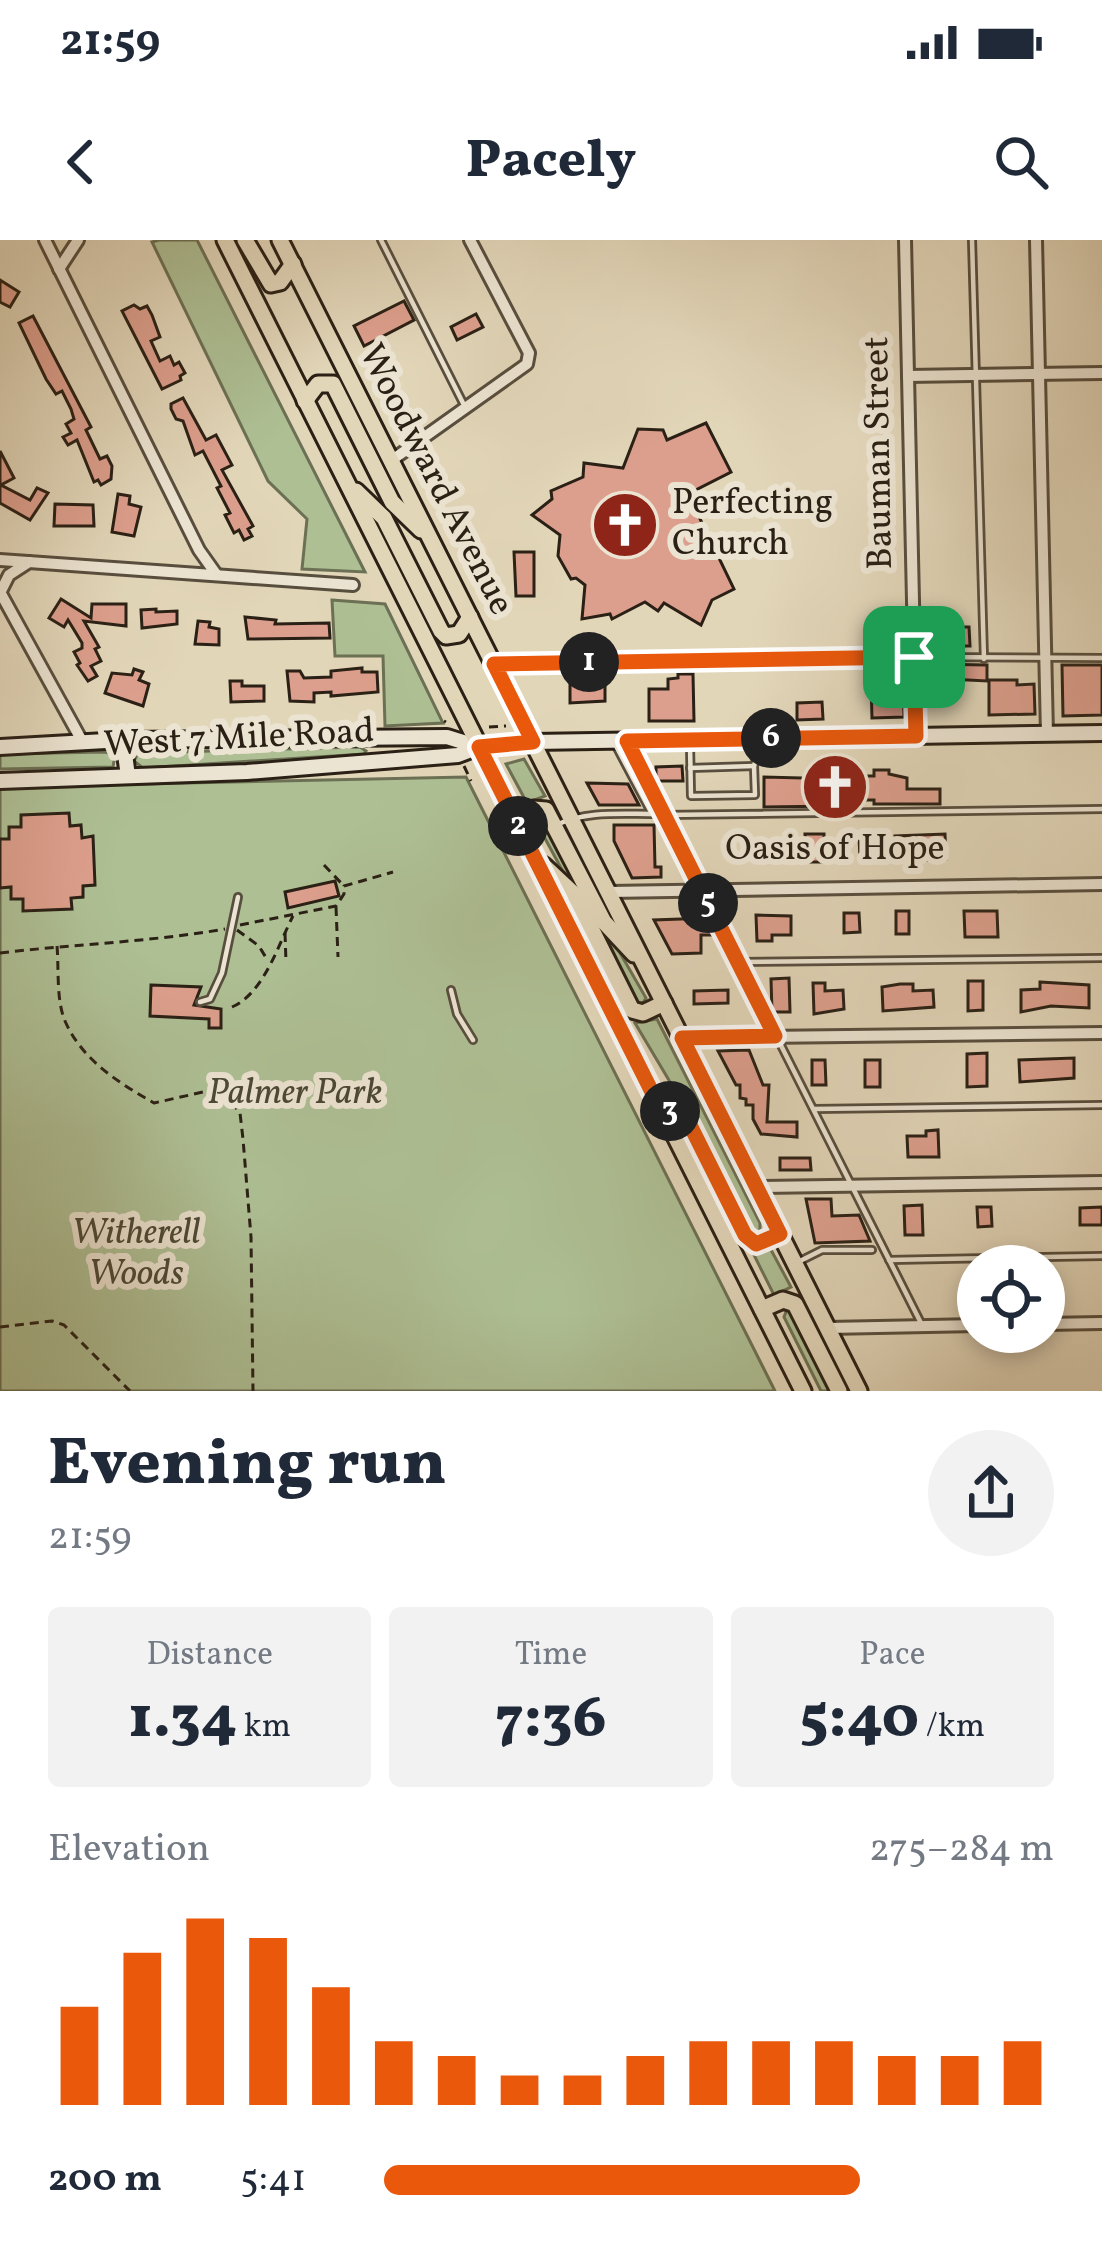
<!DOCTYPE html>
<meta charset="utf-8">
<style>
:root{--surface:#fff;--page:#f2f2f3;--text:#1f2937;--muted:#747a83;--accent:#ea580c}
body{margin:0;font-family:Vollkorn,serif;background:var(--page);color:var(--text);height:100vh;display:flex;flex-direction:column;font-size:45px;white-space:nowrap}
*{box-sizing:border-box;margin:0}
p{font-size:39px;color:var(--muted)}
.icon{flex:none;width:66px;height:66px;fill:none;stroke:currentColor;stroke-width:2;stroke-linecap:round;stroke-linejoin:round}
.map{position:relative;height:1151px;overflow:hidden}
.details{display:flex;flex-direction:column;background:var(--surface);flex:1}
.details>*{flex:none}
.controls{position:absolute;left:957px;top:1005px;display:grid;gap:24px}
.controls a{display:grid;place-items:center;width:108px;height:108px;border-radius:50%;background:var(--surface);box-shadow:0 6px 18px #0003;font-size:60px}
.pin{position:absolute;display:grid;place-items:center;width:102px;height:102px;color:#fff;margin:-51px;border-radius:24px;box-shadow:0 6px 18px #0006}
.km{position:absolute;width:60px;height:60px;margin:-30px;border-radius:50%;background:#222;color:#fff;font-size:33px;line-height:60px;text-align:center}
.round{display:grid;place-items:center;flex:none;width:126px;height:126px;border-radius:63px;background:var(--page)}
.head{display:flex;align-items:center;justify-content:space-between;height:204px;padding:0 48px}
h1{font-size:66px;font-weight:800;line-height:90px}
.figures{display:grid;grid-template-columns:repeat(3,1fr);gap:18px;height:204px;padding:12px 48px}
.figures div{display:grid;align-content:center;border-radius:12px;background:var(--page);text-align:center}
.figures b{font-size:60px;font-weight:800}
.figures small{font-size:33px;font-weight:400}
.figures p{font-size:33px}
.chart{height:336px;padding:24px 48px}
.chart p{display:flex;justify-content:space-between}
.chart svg{width:100%;height:216px;margin-top:12px;stroke:var(--accent);stroke-width:6}
ul{padding:0 48px;list-style:none;font-size:39px}
li{display:grid;grid-template-columns:192px 144px 1fr;align-items:center;height:90px}
li i{height:30px;border-radius:15px;background:var(--accent)}
.status{display:flex;justify-content:space-between;align-items:center;height:84px;padding:0 60px;background:var(--surface);direction:ltr}
.status svg{height:33px;fill:currentColor}
header{display:flex;justify-content:space-between;align-items:center;height:156px;padding:0 48px;background:var(--surface);font-size:54px;font-weight:800}
.map>svg:first-child{display:block}
.green{fill:#aebf94;stroke:#6c7054;stroke-width:3}
.building{fill:#dd9f8d;stroke:#2a2015;stroke-width:3}
.lines{fill:none;stroke-linecap:round;stroke-linejoin:round}
.lane-casing{stroke:#584e3e;stroke-width:10}
.street-casing{stroke:#584e3e;stroke-width:16}
.secondary-casing{stroke:#2a2015;stroke-width:20}
.primary-casing{stroke:#2a2015;stroke-width:21}
.path{stroke:#2a2015;stroke-width:3;stroke-dasharray:9 6;stroke-linecap:butt}
.lane{stroke:#ece4d2;stroke-width:4.5}
.street{stroke:#ece4d2;stroke-width:10}
.secondary{stroke:#ece4d2;stroke-width:14}
.primary{stroke:#e2d6b9;stroke-width:15}
.route-casing{stroke:#fff;stroke-width:24}
.route{stroke:#ea580c;stroke-width:15}
.labels{text-anchor:middle;dominant-baseline:central;stroke-width:12;stroke-linejoin:round;paint-order:stroke}
.street-label{font-size:36px;fill:#2a2015;stroke:#ece4d2}
.poi-label{font-size:36px;fill:#2a2015;stroke:#ece4d2;text-anchor:start}
.park-label{font-size:36px;font-style:italic;fill:#4b4835;stroke:#ece4d2}
</style>
<div class="status"><b>21:59</b><svg viewBox="0 0 49 12"><path d="M0 12V9h3v3zM5 12V6h3v6zM10 12V3h3v9zM15 12V0h3v12zM26 1h20v11H26zM47 4h2v5h-2z"/></svg></div>
<header><svg class="icon" aria-label="back" viewBox="0 0 24 24"><path d="M15 5l-7 7 7 7"/></svg>Pacely<svg class="icon" aria-label="search" viewBox="0 0 24 24"><circle cx="10" cy="10" r="6"/><path d="M15 15l6 6"/></svg></header>
<div class="map">
<svg width="1102" height="1151" viewBox="0 0 1102 1151">
<rect width="100%" height="100%" fill="#e2d6b9"/>
<filter id="stains"><feTurbulence type="fractalNoise" baseFrequency=".00167" numOctaves="4"/><feColorMatrix values="0 0 0 0 .2 0 0 0 0 .09 0 0 0 0 .02 0 0 0 .5 -.17"/></filter>
<radialGradient id="worn" r=".72"><stop offset=".6" stop-color="#630" stop-opacity="0"/><stop offset="1" stop-color="#630" stop-opacity=".3"/></radialGradient>
<g class="green">
<polygon points="159,0 197,0 365,332 302,329 307,279 268,241 152,2"/>
<polygon points="332,360 385,364 443,483 385,486 383,416 335,416"/>
<polygon points="360,507 366,511 364,514 143,528 134,521 138,513"/>
<polygon points="105,512 115,515 113,527 0,529 0,514"/>
<polygon points="524,519 545,556 527,563 506,524"/>
<polygon points="466,537 775,1151 0,1151 0,547"/>
<polygon points="540,574 646,758 643,763 634,763 535,580"/>
<polygon points="657,779 760,983 760,995 751,995 692,879 635,783"/>
<polygon points="770,1008 791,1047 774,1055 753,1013"/>
<polygon points="788,1067 836,1151 821,1151 784,1077"/>
</g>
<g class="building">
<polygon points="0,40 19,52 10,67 0,62"/>
<polygon points="404,61 414,80 364,106 354,86"/>
<polygon points="134,65 140,69 147,66 152,75 160,97 151,101 160,121 170,116 174,125 179,122 185,133 180,136 181,140 162,149 122,71"/>
<polygon points="476,74 483,87 457,100 451,87"/>
<polygon points="33,76 91,187 86,190 100,219 107,216 112,226 111,239 101,245 98,240 94,242 77,200 68,205 63,197 71,193 66,184 74,179 71,169 62,151 56,154 46,139 19,83"/>
<polygon points="183,158 206,200 216,195 232,225 222,230 253,286 248,289 252,296 244,300 239,290 234,293 225,275 230,273 217,248 221,246 203,211 195,215 183,181 176,179 171,169 171,164"/>
<polygon points="706,183 731,232 688,254 734,349 712,360 701,385 664,363 658,371 645,362 612,379 610,374 582,379 585,345 576,338 571,339 558,316 560,295 532,275 552,259 551,251 583,237 584,223 623,228 638,189 663,190 667,200"/>
<polygon points="0,211 14,238 1,245 30,260 37,248 48,253 30,280 0,263"/>
<polygon points="118,254 130,256 129,264 141,267 134,296 112,292"/>
<polygon points="55,264 93,265 94,286 54,286"/>
<polygon points="514,312 534,312 534,356 516,356"/>
<polygon points="61,359 91,378 92,364 126,364 126,386 84,381 99,407 95,409 101,421 91,426 97,436 88,441 77,425 80,423 74,412 82,408 82,403 68,380 64,387 49,378"/>
<polygon points="156,369 156,372 177,371 177,384 142,388 141,370"/>
<polygon points="245,377 276,380 275,384 329,383 330,398 248,399"/>
<polygon points="198,381 210,382 209,387 219,389 219,405 195,404"/>
<polygon points="940,387 969,387 970,406 940,406"/>
<polygon points="929,424 987,425 987,441 929,438"/>
<polygon points="1062,425 1102,425 1102,475 1063,476"/>
<polygon points="362,428 362,432 377,432 378,452 331,456 331,452 314,453 314,462 290,461 287,431 300,431 304,438 331,437 331,431"/>
<polygon points="134,429 143,432 139,440 149,444 143,466 105,453 112,433 132,435"/>
<polygon points="678,434 693,434 694,481 649,481 649,449 668,449 668,439 678,438"/>
<polygon points="570,440 605,443 605,461 570,463"/>
<polygon points="903,440 904,477 872,478 871,441"/>
<polygon points="989,440 1017,440 1017,445 1034,444 1035,474 989,475"/>
<polygon points="230,441 242,441 242,446 264,446 264,461 231,462"/>
<polygon points="822,462 823,479 797,480 797,463"/>
<polygon points="682,526 683,541 656,541 656,527"/>
<polygon points="874,530 889,530 889,534 907,538 907,549 940,549 940,564 874,564 874,560 837,560 837,566 764,567 764,537 841,539 841,536 874,536"/>
<polygon points="587,543 628,544 639,565 599,565"/>
<polygon points="69,573 70,586 81,585 82,598 93,596 95,645 83,646 83,657 71,658 72,669 23,671 23,659 11,659 11,647 0,648 0,599 9,599 9,587 21,587 21,575"/>
<polygon points="614,585 654,585 655,627 661,627 661,637 632,638 614,601"/>
<polygon points="805,594 824,594 824,622 806,622"/>
<polygon points="945,594 946,619 896,622 895,596"/>
<polygon points="859,596 874,596 875,618 860,619"/>
<polygon points="335,641 339,656 288,668 285,652"/>
<rect x="896" y="671" width="13" height="23"/>
<polygon points="964,671 997,671 998,697 965,697"/>
<polygon points="844,673 859,673 860,692 844,693"/>
<polygon points="756,675 791,676 791,695 772,695 772,701 757,701"/>
<polygon points="709,678 717,695 701,695 701,713 672,714 654,680"/>
<polygon points="789,738 790,772 772,772 771,739"/>
<polygon points="968,741 983,741 983,770 968,771"/>
<polygon points="1040,742 1089,745 1089,768 1051,766 1021,772 1021,750 1040,749"/>
<polygon points="813,743 825,743 825,751 843,750 844,769 814,774"/>
<polygon points="900,744 913,744 913,751 933,750 934,767 883,771 882,747"/>
<polygon points="151,745 201,747 194,765 221,769 221,788 209,788 209,779 150,776"/>
<polygon points="728,750 728,763 694,764 694,751"/>
<polygon points="749,810 763,845 769,845 767,882 797,882 797,897 761,894 753,879 753,865 746,865 746,859 740,858 740,845 736,845 718,811"/>
<polygon points="987,813 987,846 967,847 967,814"/>
<polygon points="1074,818 1074,838 1020,842 1019,820"/>
<polygon points="812,820 825,820 826,845 812,845"/>
<rect x="865" y="820" width="15" height="27"/>
<polygon points="938,890 939,917 908,917 907,896 926,896 926,891"/>
<polygon points="780,918 810,918 811,930 780,930"/>
<polygon points="806,959 831,959 832,976 859,975 870,1001 815,1003"/>
<polygon points="922,965 923,995 905,995 904,966"/>
<polygon points="977,967 991,967 992,986 978,987"/>
<polygon points="1102,967 1102,985 1080,985 1080,968"/>
</g>
<g class="lines">
<g class="lane-casing">
<g id="lane">
<polyline points="381,0 463,163"/>
<polyline points="972,0 984,419"/>
<polyline points="914,417 1102,418"/>
<polyline points="690,505 691,556 755,555 754,526 761,502"/>
<polyline points="630,506 922,1085"/>
<polyline points="690,528 754,526"/>
<polyline points="664,575 1102,569"/>
<path d="M556 585C586 571 619 574 652 574L616 506"/>
<polyline points="737,722 1102,718"/>
<polyline points="451,750 457,774 473,800"/>
<polyline points="200,762 210,759 222,733 238,657"/>
<polyline points="814,869 1102,865"/>
<polyline points="889,1020 1102,1016"/>
<polyline points="800,1021 822,1010 872,1010"/>
</g>
</g>
<g class="street-casing">
<g id="street">
<polyline points="45,0 199,310 216,334"/>
<polyline points="905,0 916,496"/>
<polyline points="1036,0 1047,494"/>
<polyline points="59,29 78,0"/>
<polyline points="908,136 1102,133"/>
<polyline points="392,220 527,124 529,113 470,0"/>
<polyline points="0,320 353,345"/>
<polyline points="0,352 82,501"/>
<polyline points="0,353 9,335 29,322"/>
<polyline points="493,424 914,417"/>
<polyline points="609,652 1102,644"/>
<polyline points="682,798 1102,793"/>
<polyline points="757,947 1102,942"/>
<polyline points="1044,1084 1102,1083"/>
<polyline points="828,1088 978,1085"/>
</g>
</g>
<g class="secondary-casing">
<g id="secondary">
<polyline points="123,500 128,536"/>
<polyline points="0,507 123,500 447,497 479,507"/>
<polyline points="0,541 247,532 458,515 479,507 533,502 1102,493"/>
</g>
</g>
<g class="primary-casing">
<g id="primary">
<polyline points="225,0 803,1151"/>
<polyline points="245,0 271,44 280,42 293,24"/>
<polyline points="280,0 859,1151"/>
<polyline points="305,161 318,144 333,144 392,262 421,290"/>
<polyline points="356,251 384,278 441,391 446,396 459,394 470,377"/>
<polyline points="521,590 534,569 546,570 604,682 634,714"/>
<polyline points="543,625 574,654 632,770 643,773 664,763"/>
<polyline points="660,864 690,885 747,998 759,1004 780,994"/>
<polyline points="762,1069 783,1060 795,1064 839,1151"/>
</g>
</g>
<g class="path">
<polyline points="444,481 446,482"/>
<polyline points="489,487 506,486"/>
<polyline points="464,526 471,541"/>
<polyline points="324,625 343,645"/>
<polyline points="336,667 338,717"/>
<polyline points="240,685 336,666 344,654 344,646 393,632"/>
<polyline points="237,690 259,706 268,721"/>
<polyline points="285,693 286,722"/>
<path d="M57 706C59 728 56 760 65 781 82 820 119 843 154 863L221 848 240 873 243 899 251 997 253 1151"/>
<path d="M0 713C75 704 150 702 225 689"/>
<path d="M232 767C264 753 278 705 293 676"/>
<polyline points="0,1087 52,1081 64,1085 130,1151"/>
</g>
<use href="#lane" class="lane"/>
<use href="#street" class="street"/>
<use href="#secondary" class="secondary"/>
<use href="#primary" class="primary"/>
</g>
<g class="lines">
<g class="route-casing">
<polygon id="route" points="914,417 916,496 627,501 775,796 682,798 780,994 756,1004 745,995 690,885 657,862 479,507 533,502 494,424"/>
</g>
<use href="#route" class="route"/>
</g>
<defs>
<g id="church-disc" transform="scale(3.45)"><circle r="9.5" fill="#8f2418" stroke="#ece4d2"/><path d="M-1.2-6h2.4v3.5h3.3v2.4h-3.3V6h-2.4V-.1h-3.3v-2.4h3.3Z" fill="#fff"/></g>
</defs>
<g fill-rule="evenodd">
<use href="#church-disc" x="625" y="285"/>
<use href="#church-disc" x="835" y="547"/>
</g>
<g class="labels">
<g class="street-label">
<text transform="translate(880 213) rotate(-91)">Bauman Street</text>
<text transform="translate(435 240) rotate(63)">Woodward Avenue</text>
<text transform="translate(239 499) rotate(-3)">West 7 Mile Road</text>
</g>
<g class="poi-label">
<text x="672" y="264">Perfecting<tspan x="672" dy="41">Church</tspan></text>
<text x="835" y="610" text-anchor="middle">Oasis of Hope</text>
</g>
<g class="park-label">
<text x="295" y="854">Palmer Park</text>
<text x="136" y="994">Witherell<tspan x="136" dy="41">Woods</tspan></text>
</g>
</g>
<rect width="100%" height="100%" filter="url(#stains)"/>
<rect width="100%" height="100%" fill="url(#worn)"/>
</svg>
<div class="controls">
<a><svg class="icon" aria-label="locate" viewBox="0 0 24 24"><circle cx="12" cy="12" r="6"/><path d="M12 2v4M12 18v4M2 12h4M18 12h4"/></svg></a>
</div>
<div class="pin" style="left:914px;top:417px;background:#1e9e55"><svg class="icon" aria-label="arrive" viewBox="0 0 24 24"><path d="M6 21V4h12l-3 4 3 4H6"/></svg></div>
<b class="km" style="left:589px;top:422px">1</b>
<b class="km" style="left:518px;top:586px">2</b>
<b class="km" style="left:670px;top:871px">3</b>
<b class="km" style="left:708px;top:663px">5</b>
<b class="km" style="left:771px;top:498px">6</b>
</div>
<section class="details">
<div class="head"><div><h1>Evening run</h1><p>21:59</p></div><a class="round"><svg class="icon" aria-label="share" viewBox="0 0 24 24"><path d="M12 15V3M7 8l5-5 5 5M5 13v7h14v-7"/></svg></a></div>
<div class="figures">
<div><p>Distance</p><b>1.34<small> km</small></b></div>
<div><p>Time</p><b>7:36</b></div>
<div><p>Pace</p><b>5:40<small> /km</small></b></div>
</div>
<div class="chart"><p><span>Elevation</span>275–284 m</p>
<svg viewBox="0 0 160 44" preserveAspectRatio="none"><path d="M5 44V24M15 44V13M25 44V6M35 44V10M45 44V20M55 44V31M65 44V34M75 44V38M85 44V38M95 44V34M105 44V31M115 44V31M125 44V31M135 44V34M145 44V34M155 44V31"/></svg>
</div>
<ul>
<li><b>200 m</b>5:41<i style="width:71%"></i></li>
</ul>
</section>
